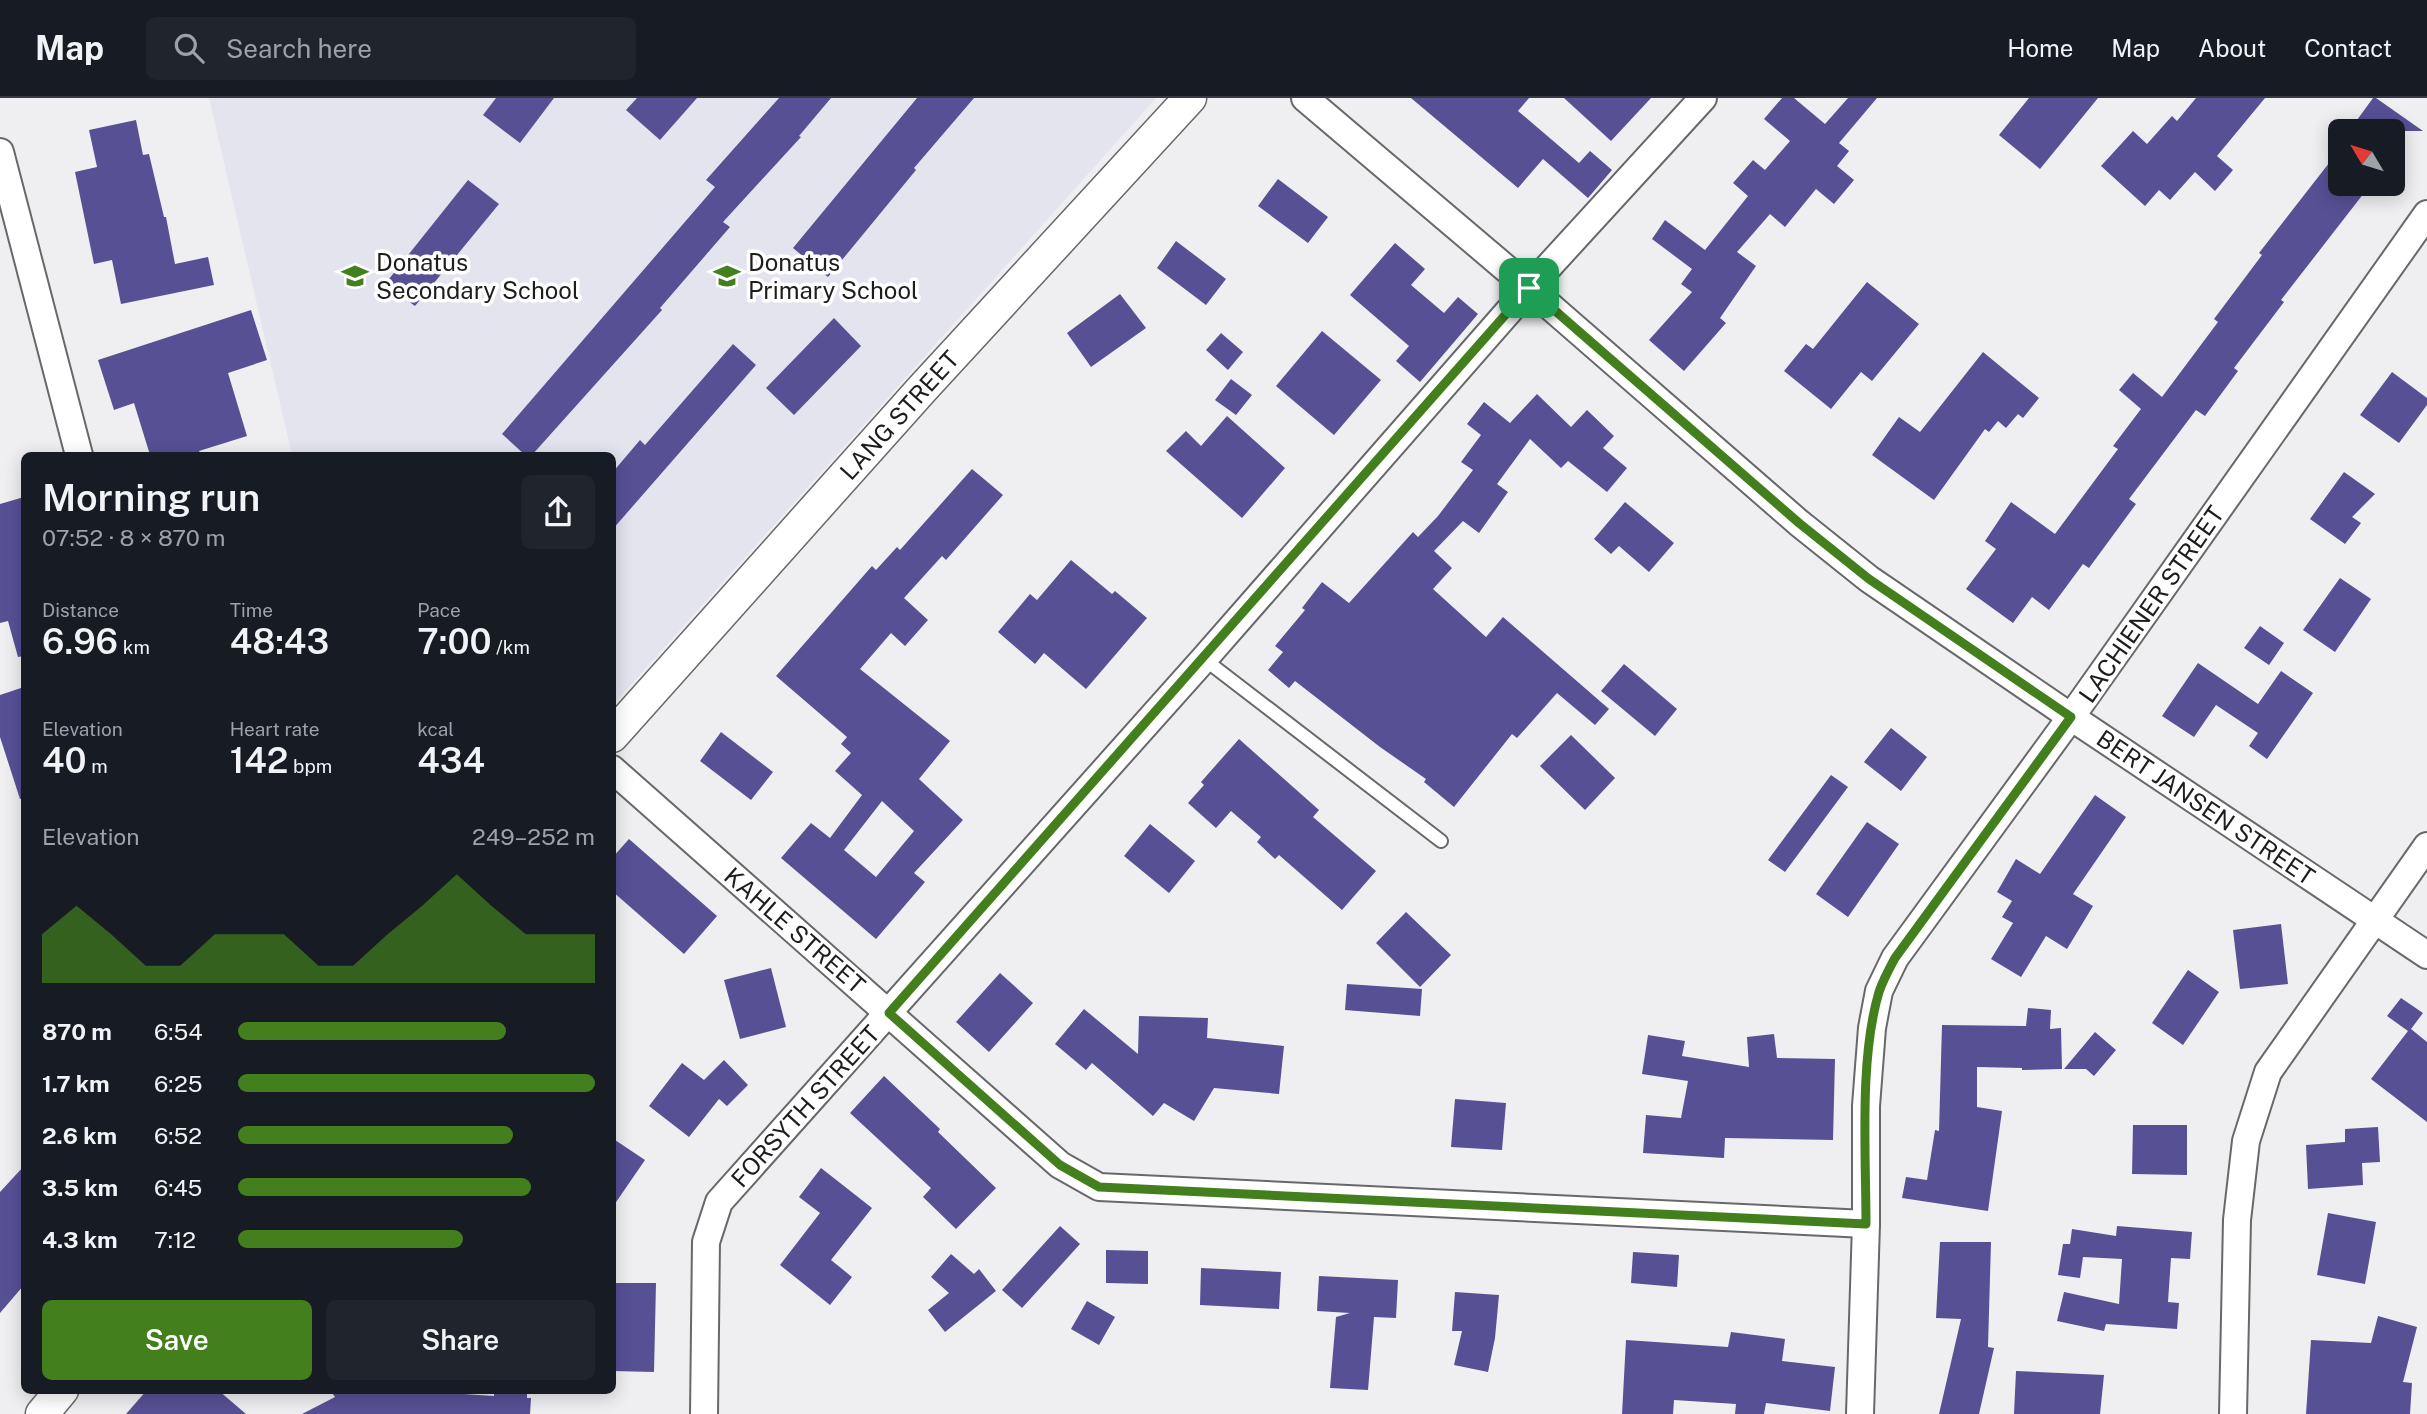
<!DOCTYPE html>
<meta charset="utf-8">
<style>
:root{--surface:#171b24;--page:#20242c;--text:#f1f3f6;--muted:#9ea1a6;--line:#363941;--accent:#437f1d}
body{margin:0;font-family:"Public Sans",sans-serif;background:var(--page);color:var(--text);height:100vh;display:flex;flex-direction:column;font-size:26px;white-space:nowrap}
*{box-sizing:border-box;margin:0}
p{font-size:23px;color:var(--muted)}
.icon{flex:none;width:38px;height:38px;fill:none;stroke:currentColor;stroke-width:2;stroke-linecap:round;stroke-linejoin:round}
.map{position:relative;flex:1;overflow:hidden}
.panel{position:absolute;left:21px;top:354px;width:595px;height:942px;display:flex;flex-direction:column;background:var(--surface);border-radius:10px;box-shadow:0 4px 18px #0003}
.panel>*{flex:none}
.needle{width:46px;rotate:308deg}
.buttons{position:absolute;left:2328px;top:21px;display:grid;gap:14px}
.buttons a{display:grid;place-items:center;width:77px;height:77px;border-radius:10px;background:var(--surface);box-shadow:0 4px 18px #0003;font-size:35px}
.pin{position:absolute;display:grid;place-items:center;width:60px;height:60px;color:#fff;margin:-30px;border-radius:14px;box-shadow:0 4px 10px #0006}
.round{display:grid;place-items:center;flex:none;width:74px;height:74px;border-radius:10px;background:var(--page)}
.headline{display:flex;align-items:center;justify-content:space-between;height:119px;padding:0 21px}
h1{font-size:38px;font-weight:600;line-height:52px}
.figures{display:grid;grid-template-columns:repeat(3,1fr);gap:10px;height:119px;padding:7px 21px}
.figures div{display:grid;align-content:center}
.figures b{font-size:35px;font-weight:600}
.figures small{font-size:19px;font-weight:400}
.figures p{font-size:19px}
.chart{height:196px;padding:14px 21px}
.chart p{display:flex;justify-content:space-between}
.chart svg{width:100%;height:126px;margin-top:7px;fill:var(--accent);opacity:.7}
.action{display:flex;gap:14px;margin-top:auto;padding:14px 21px}
.action a{flex:1;height:80px;border-radius:10px;background:var(--accent);color:#fff;font-size:28px;font-weight:600;line-height:80px;text-align:center}
.action a+a{background:var(--page);color:var(--text)}
ul{padding:0 21px;list-style:none;font-size:23px}
li{display:grid;grid-template-columns:112px 84px 1fr;align-items:center;height:52px}
li i{height:18px;border-radius:9px;background:var(--accent)}
header{display:flex;align-items:center;gap:42px;box-sizing:border-box;height:98px;padding:0 35px;background:var(--surface);border-bottom:2px solid var(--line)}
header strong{font-size:33px}
nav{display:flex;gap:38px;margin-inline-start:auto;font-size:24px}
.search{width:490px;height:63px;background:var(--page);display:flex;align-items:center;gap:18px;box-sizing:border-box;padding:0 24px;border-radius:10px;color:var(--muted);font-size:26px}
.map>svg:first-child{display:block}
.built{fill:#e4e4ee}
.building{fill:#575095;fill-rule:evenodd}
.lines{fill:none;stroke-linecap:round;stroke-linejoin:round}
.service-casing{stroke:#68686b;stroke-width:16}
.minor-casing{stroke:#68686b;stroke-width:30}
.tertiary-casing{stroke:#68686b;stroke-width:35}
.service{stroke:#fff;stroke-width:12}
.minor{stroke:#fff;stroke-width:26}
.tertiary{stroke:#fff;stroke-width:32}
.route-casing{stroke:#fff;stroke-width:14}
.route{stroke:#437f1d;stroke-width:9}
.labels{text-anchor:middle;dominant-baseline:central;stroke-width:7;stroke-linejoin:round;paint-order:stroke}
.poi-label{font-size:24px;fill:#1d1d1e;stroke:#fff;text-anchor:start}
.street-label{font-size:24px;fill:#1d1d1e;stroke:#fff}
</style>
<header>
<strong>Map</strong>
<div class="search"><svg class="icon" aria-label="search" viewBox="0 0 24 24"><circle cx="10" cy="10" r="6"/><path d="M15 15l6 6"/></svg>Search here</div>
<nav><a>Home</a><a>Map</a><a>About</a><a>Contact</a></nav>
</header>
<div class="map">
<svg width="2427" height="1316" viewBox="0 0 2427 1316">
<rect width="100%" height="100%" fill="#efeff2"/>
<polygon class="built" points="209,0 1156,0 613,607 612,357 292,357"/>
<g class="building">
<polygon points="496,0 554,0 520,45 483,17"/>
<polygon points="637,0 697,0 660,42 626,12"/>
<polygon points="779,0 831,0 799,38 801,39 723,124 730,129 660,210 662,212 532,357 525,357 502,336 715,89 706,82"/>
<polygon points="917,0 974,0 914,70 916,72 828,179 793,150"/>
<polygon points="1411,0 1529,0 1518,13 1579,65 1590,53 1612,72 1588,100 1543,61 1518,90"/>
<polygon points="1564,0 1651,0 1611,43"/>
<polygon points="1782,0 1794,0 1825,26 1848,0 1877,0 1839,45 1849,53 1837,68 1854,82 1834,106 1816,91 1785,129 1770,116 1737,154 1756,168 1720,220 1726,225 1684,273 1649,242 1692,194 1681,186 1692,171 1652,141 1665,122 1705,152 1748,98 1733,85 1753,62 1765,72 1790,43 1764,21"/>
<polygon points="2029,0 2098,0 2040,71 1999,37"/>
<polygon points="2196,0 2265,0 2217,58 2233,72 2215,93 2195,74 2170,102 2159,92 2145,108 2101,68 2133,33 2147,46 2172,18 2177,23"/>
<polygon points="2373,0 2376,0 2423,33 2349,33"/>
<polygon points="136,22 143,57 149,56 164,119 166,119 175,166 208,159 214,187 121,206 112,162 94,166 75,74 97,69 89,32"/>
<polygon points="2340,51 2340,86 2371,86 2281,202 2284,204 2234,270 2238,273 2205,318 2196,312 2129,401 2136,406 2089,470 2083,466 2049,512 2032,499 2013,525 1966,491 1996,451 1985,443 2011,404 2055,436 2118,351 2113,348 2141,311 2119,292 2133,275 2162,299 2218,224 2214,221 2262,157 2259,155"/>
<polygon points="1278,81 1328,119 1308,145 1258,108"/>
<polygon points="468,82 499,106 415,208 385,186"/>
<polygon points="1176,143 1226,181 1206,207 1157,170"/>
<polygon points="1395,145 1425,171 1411,187 1444,215 1458,199 1478,216 1420,284 1396,263 1409,248 1350,197"/>
<polygon points="1867,184 1919,226 1872,283 1861,274 1831,311 1784,273 1806,246 1813,251"/>
<polygon points="1120,196 1146,230 1091,269 1067,235"/>
<polygon points="251,212 267,262 228,275 247,338 199,353 201,357 150,357 134,305 114,312 98,262"/>
<polygon points="834,220 861,248 794,317 766,290"/>
<polygon points="1322,233 1381,282 1334,337 1276,288"/>
<polygon points="1221,235 1243,254 1228,272 1206,252"/>
<polygon points="733,246 756,267 612,432 612,375 640,342 645,347"/>
<polygon points="1983,254 2039,300 2023,320 2018,316 2006,330 1998,323 1989,334 1985,331 1934,402 1872,357 1899,319 1920,334"/>
<polygon points="2392,274 2427,300 2427,307 2399,345 2360,317"/>
<polygon points="1231,281 1252,297 1236,317 1215,302"/>
<polygon points="1537,296 1571,329 1587,312 1614,338 1603,350 1627,370 1607,394 1568,363 1561,370 1530,341 1497,386 1508,394 1479,435 1463,423 1434,453 1452,470 1433,491 1486,539 1503,519 1609,611 1595,627 1557,595 1517,640 1512,636 1454,709 1424,684 1426,681 1380,649 1295,583 1289,590 1268,572 1283,554 1275,548 1305,512 1302,510 1322,484 1349,505 1413,434 1418,439 1438,418 1473,372 1461,364 1481,337 1467,326 1484,304 1510,325"/>
<polygon points="1227,318 1285,370 1242,420 1166,353 1186,333 1201,348"/>
<path d="M972 371 1003 397 946 462 942 458 904 500 928 522 905 548 891 535 860 571 950 643 919 681 963 722 914 775 925 784 876 841 781 760 811 725 830 740 862 697 835 673 851 655 841 646 847 639 776 578 872 468 876 472 897 449 900 452ZM882 703 914 733 876 779 844 752Z"/>
<polygon points="2344,374 2375,396 2352,419 2361,425 2345,446 2310,421"/>
<polygon points="24,399 24,558 18,559 8,523 0,525 0,406"/>
<polygon points="1625,404 1674,445 1649,474 1619,448 1611,456 1594,441"/>
<polygon points="1071,462 1112,496 1115,493 1147,520 1086,591 1044,555 1035,566 998,534 1030,496 1037,502"/>
<polygon points="2340,480 2371,501 2335,554 2303,532"/>
<polygon points="2260,528 2284,545 2269,567 2244,550"/>
<polygon points="2198,565 2258,606 2281,573 2313,595 2267,661 2249,648 2258,635 2216,607 2194,639 2162,618"/>
<polygon points="1624,566 1677,611 1655,638 1601,593"/>
<polygon points="24,589 24,701 20,701 0,639 0,597"/>
<polygon points="1891,630 1927,659 1901,693 1864,664"/>
<polygon points="721,634 773,674 751,702 700,663"/>
<polygon points="1571,637 1615,680 1585,712 1540,668"/>
<polygon points="1239,641 1319,712 1313,719 1376,773 1342,812 1279,757 1275,761 1257,744 1261,739 1231,713 1216,730 1188,705 1204,687 1201,684"/>
<polygon points="1831,677 1848,689 1785,774 1768,762"/>
<polygon points="2095,697 2126,719 2073,796 2093,808 2067,851 2046,838 2021,879 1991,861 2013,825 2002,819 2012,803 1997,794 2016,761 2040,776"/>
<polygon points="1867,724 1899,746 1848,819 1816,796"/>
<polygon points="1150,726 1195,763 1169,795 1124,758"/>
<polygon points="629,741 717,818 684,856 612,793 612,760"/>
<polygon points="1406,814 1451,857 1420,889 1376,845"/>
<polygon points="2281,826 2288,886 2240,891 2233,832"/>
<polygon points="771,870 786,929 740,941 724,882"/>
<polygon points="2188,872 2219,894 2183,947 2152,925"/>
<polygon points="1000,875 1033,905 989,954 956,924"/>
<polygon points="1347,886 1422,891 1420,918 1345,912"/>
<polygon points="2401,900 2423,915 2411,931 2427,944 2427,1024 2371,981 2408,933 2387,918"/>
<polygon points="2028,910 2051,912 2050,931 2061,930 2062,971 2022,972 2022,970 1977,969 1977,1009 2002,1013 1988,1113 1902,1100 1906,1079 1927,1082 1935,1032 1939,1033 1942,927 2026,928"/>
<polygon points="1084,911 1138,956 1139,918 1208,920 1207,940 1284,948 1279,996 1214,990 1194,1023 1164,1005 1153,1018 1092,965 1086,972 1055,946"/>
<polygon points="2095,934 2116,952 2094,978 2086,971 2064,971"/>
<polygon points="1774,936 1777,960 1835,961 1833,1042 1725,1040 1724,1060 1643,1055 1646,1017 1681,1020 1688,983 1642,976 1648,937 1685,943 1682,958 1749,969 1747,939"/>
<polygon points="724,962 748,987 727,1008 719,1001 689,1039 649,1008 682,965 704,982"/>
<polygon points="884,978 940,1031 938,1034 996,1090 956,1131 923,1099 931,1090 850,1015"/>
<polygon points="1455,1001 1506,1005 1502,1052 1451,1049"/>
<polygon points="2133,1027 2187,1027 2187,1077 2132,1076"/>
<polygon points="2378,1029 2380,1064 2362,1065 2363,1087 2308,1091 2306,1047 2345,1044 2345,1031"/>
<polygon points="612,1040 645,1062 612,1110"/>
<polygon points="24,1068 24,1187 0,1215 0,1094"/>
<polygon points="821,1070 872,1110 831,1162 852,1179 830,1207 780,1167 820,1115 799,1099"/>
<polygon points="2328,1115 2376,1124 2365,1186 2317,1177"/>
<polygon points="1060,1128 1080,1146 1022,1210 1002,1192"/>
<polygon points="2117,1128 2192,1134 2190,1161 2171,1160 2168,1204 2179,1205 2177,1231 2106,1226 2104,1233 2057,1223 2064,1194 2119,1206 2122,1161 2083,1159 2080,1180 2058,1177 2063,1146 2070,1146 2072,1131 2116,1138"/>
<polygon points="1940,1144 1991,1144 1988,1249 1994,1250 1979,1316 1939,1316 1961,1221 1936,1220"/>
<polygon points="1106,1152 1148,1153 1148,1186 1106,1185"/>
<polygon points="1633,1154 1679,1157 1677,1189 1631,1185"/>
<polygon points="951,1156 974,1176 979,1171 996,1193 945,1234 928,1212 949,1195 931,1179"/>
<polygon points="1201,1170 1281,1174 1279,1211 1200,1207"/>
<polygon points="1319,1178 1398,1182 1396,1220 1374,1219 1368,1292 1330,1290 1336,1219 1350,1215 1317,1213"/>
<polygon points="614,1185 656,1185 654,1274 612,1273"/>
<polygon points="1455,1194 1499,1197 1495,1240 1488,1274 1454,1267 1462,1233 1452,1233"/>
<polygon points="1087,1203 1115,1219 1099,1247 1071,1231"/>
<polygon points="2378,1218 2417,1229 2403,1284 2412,1285 2410,1316 2306,1316 2311,1242 2371,1245"/>
<polygon points="1731,1234 1785,1241 1782,1263 1835,1269 1830,1313 1766,1305 1764,1316 1735,1316 1736,1306 1674,1302 1673,1316 1622,1316 1626,1242 1728,1249"/>
<polygon points="2016,1273 2104,1277 2100,1316 2014,1316"/>
<polygon points="147,1292 218,1292 246,1316 126,1316"/>
<polygon points="330,1292 403,1292 494,1298 494,1292 527,1292 527,1300 531,1300 530,1316 302,1316 335,1299"/>
</g>
<g class="lines">
<g class="service-casing">
<polyline id="service" points="1204,561 1441,743"/>
</g>
<g class="minor-casing">
<g id="minor">
<polyline points="1305,0 1529,190 1799,425 1869,481 2071,619 2427,857"/>
<polyline points="0,54 79,357"/>
<polyline points="612,671 1060,1067 1099,1089 1866,1126"/>
<polyline points="704,1316 706,1144 719,1104 1204,561 1529,190 1703,0"/>
<polyline points="1860,1316 1866,1126 1866,1008 1872,930 1879,893 1895,860 2071,619 2427,116"/>
<polyline points="2233,1316 2237,1122 2246,1043 2268,974 2427,748"/>
</g>
</g>
<g class="tertiary-casing">
<g id="tertiary">
<polyline points="612,638 923,290 1190,0"/>
<polyline points="42,1316 62,1292"/>
</g>
</g>
<use href="#service" class="service"/>
<use href="#minor" class="minor"/>
<use href="#tertiary" class="tertiary"/>
</g>
<g class="lines">
<g class="route-casing">
<path id="route" d="M1529 190 1799 425 1869 481 2071 619 1895 860C1889 871 1883 882 1879 894 1859 961 1866 1056 1866 1126L1099 1089 1060 1067 889 915Z"/>
</g>
<use href="#route" class="route"/>
</g>
<defs>
<g id="school-bare" transform="scale(2.1)"><path d="M0-5L7-2L0 1L-7-2ZM-4 1L0 2.5L4 1V4Q0 6-4 4Z" fill="#437f1d" stroke="#fff" stroke-width="2.5" paint-order="stroke"/></g>
</defs>
<g fill-rule="evenodd">
<use href="#school-bare" x="355" y="178"/>
<use href="#school-bare" x="727" y="178"/>
</g>
<g class="labels">
<g class="poi-label">
<text x="376" y="164">Donatus<tspan x="376" dy="28">Secondary School</tspan></text>
<text x="748" y="164">Donatus<tspan x="748" dy="28">Primary School</tspan></text>
</g>
<g class="street-label">
<text transform="translate(899 317) rotate(-48)">LANG STREET</text>
<text transform="translate(2151 506) rotate(-55)">LACHIENER STREET</text>
<text transform="translate(2206 709) rotate(34)">BERT JANSEN STREET</text>
<text transform="translate(795 832) rotate(41)">KAHLE STREET</text>
<text transform="translate(805 1008) rotate(-48)">FORSYTH STREET</text>
</g>
</g>
</svg>
<div class="buttons">
<a><svg class="needle" viewBox="-14 -14 28 28"><path d="M0-13l5 13h-10z" fill="#e53935"/><path d="M0 13l5-13h-10z" fill="#9ea1a6"/></svg></a>
</div>
<div class="pin" style="left:1529px;top:190px;background:#1e9e55"><svg class="icon" aria-label="arrive" viewBox="0 0 24 24"><path d="M6 21V4h12l-3 4 3 4H6"/></svg></div>
<section class="panel">
<div class="headline"><div><h1>Morning run</h1><p>07:52 · 8 × 870 m</p></div><a class="round"><svg class="icon" aria-label="share" viewBox="0 0 24 24"><path d="M12 15V3M7 8l5-5 5 5M5 13v7h14v-7"/></svg></a></div>
<div class="figures">
<div><p>Distance</p><b>6.96<small> km</small></b></div>
<div><p>Time</p><b>48:43</b></div>
<div><p>Pace</p><b>7:00<small> /km</small></b></div>
</div>
<div class="figures">
<div><p>Elevation</p><b>40<small> m</small></b></div>
<div><p>Heart rate</p><b>142<small> bpm</small></b></div>
<div><p>kcal</p><b>434</b></div>
</div>
<div class="chart"><p><span>Elevation</span>249–252 m</p>
<svg viewBox="0 0 160 44" preserveAspectRatio="none"><path d="M0 44V27L10 17L20 27L30 38L40 38L50 27L60 27L70 27L80 38L90 38L100 27L110 17L120 6L130 17L140 27L150 27L160 27V44z"/></svg>
</div>
<ul>
<li><b>870 m</b>6:54<i style="width:75%"></i></li>
<li><b>1.7 km</b>6:25<i style="width:100%"></i></li>
<li><b>2.6 km</b>6:52<i style="width:77%"></i></li>
<li><b>3.5 km</b>6:45<i style="width:82%"></i></li>
<li><b>4.3 km</b>7:12<i style="width:63%"></i></li>
</ul>
<div class="action"><a>Save</a><a>Share</a></div>
</section>
</div>
